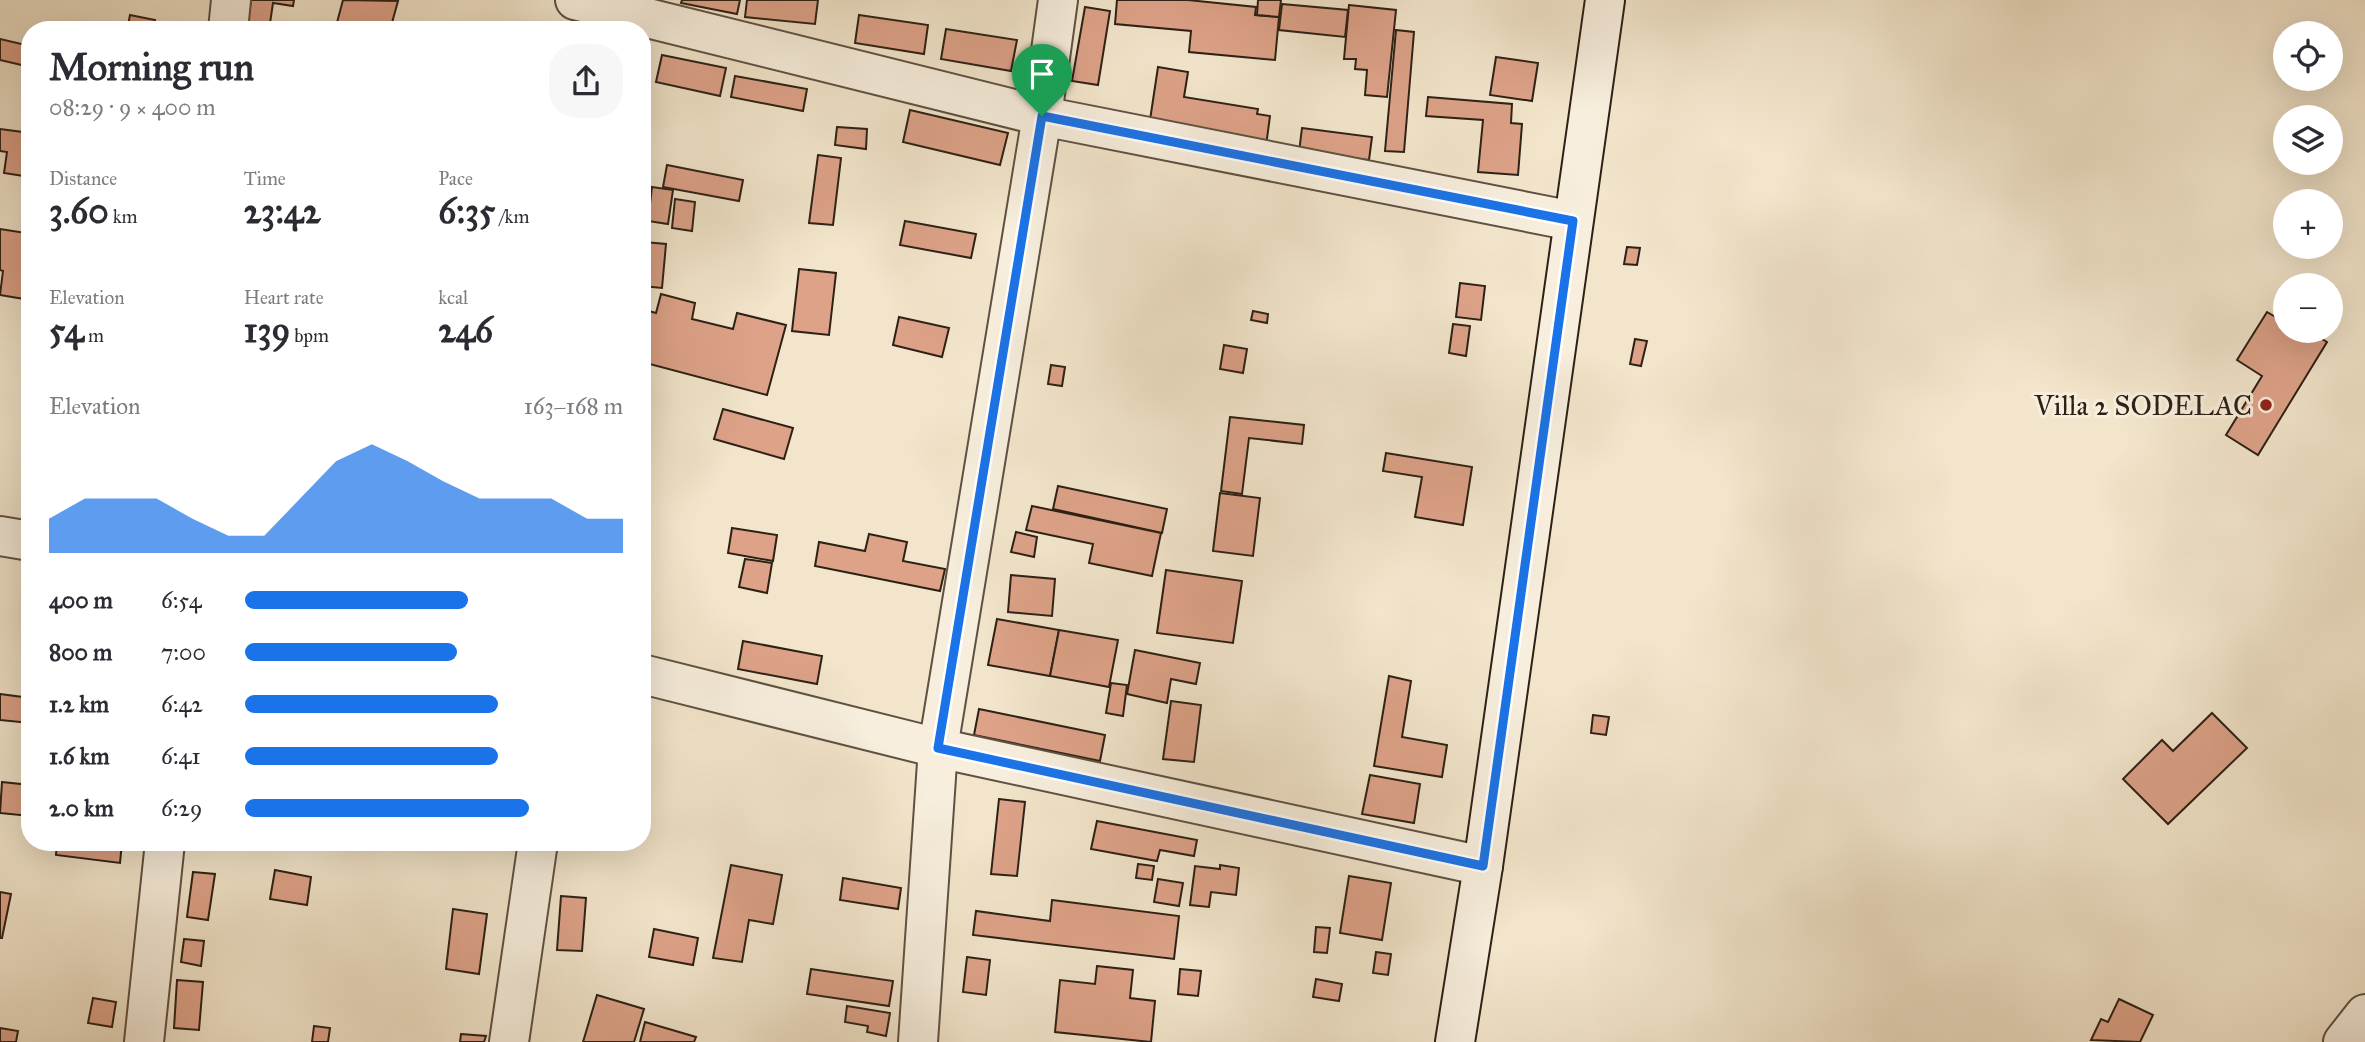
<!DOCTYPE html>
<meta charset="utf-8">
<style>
:root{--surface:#fff;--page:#f7f7f7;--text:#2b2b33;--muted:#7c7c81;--accent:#1a73e8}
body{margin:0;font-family:"IM FELL Great Primer",serif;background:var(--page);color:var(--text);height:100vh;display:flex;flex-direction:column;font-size:26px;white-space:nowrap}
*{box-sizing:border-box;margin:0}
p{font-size:23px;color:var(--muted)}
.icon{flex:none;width:38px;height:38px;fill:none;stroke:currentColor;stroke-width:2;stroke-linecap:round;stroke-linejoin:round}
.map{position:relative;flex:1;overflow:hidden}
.side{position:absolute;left:21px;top:21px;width:630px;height:830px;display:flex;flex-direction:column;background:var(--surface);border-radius:28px;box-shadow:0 7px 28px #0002}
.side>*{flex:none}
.tools{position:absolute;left:2273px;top:21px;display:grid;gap:14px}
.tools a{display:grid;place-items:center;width:70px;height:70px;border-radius:50%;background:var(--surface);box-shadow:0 7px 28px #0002;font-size:35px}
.pin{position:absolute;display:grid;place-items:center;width:60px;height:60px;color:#fff;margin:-72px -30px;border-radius:50% 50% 50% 0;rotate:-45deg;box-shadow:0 0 7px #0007}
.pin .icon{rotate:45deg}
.round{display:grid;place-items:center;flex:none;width:74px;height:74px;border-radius:28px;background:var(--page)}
.summary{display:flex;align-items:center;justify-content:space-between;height:119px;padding:0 28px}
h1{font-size:38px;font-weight:700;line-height:52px}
.figures{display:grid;grid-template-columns:repeat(3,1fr);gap:10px;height:119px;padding:7px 28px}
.figures div{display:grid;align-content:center}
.figures b{font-size:35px;font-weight:700}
.figures small{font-size:19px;font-weight:400}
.figures p{font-size:19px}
.chart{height:196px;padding:14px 28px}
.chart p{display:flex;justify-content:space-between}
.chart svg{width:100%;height:126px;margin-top:7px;fill:var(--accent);opacity:.7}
ul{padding:0 28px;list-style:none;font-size:23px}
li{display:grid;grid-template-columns:112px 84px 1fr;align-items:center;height:52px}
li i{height:18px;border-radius:9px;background:var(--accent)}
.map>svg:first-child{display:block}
.building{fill:#dda288;stroke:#2d2015;stroke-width:2}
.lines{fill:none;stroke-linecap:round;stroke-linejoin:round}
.street-casing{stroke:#5e5142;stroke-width:42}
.secondary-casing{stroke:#2d2015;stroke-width:42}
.street{stroke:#f7eedd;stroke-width:38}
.secondary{stroke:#f7eedd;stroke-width:38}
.route-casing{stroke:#fff;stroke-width:14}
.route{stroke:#1a73e8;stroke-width:9}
.poi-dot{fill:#8f2418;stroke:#f7eedd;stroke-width:2.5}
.labels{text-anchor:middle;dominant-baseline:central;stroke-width:6;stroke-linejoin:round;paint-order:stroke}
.poi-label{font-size:28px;fill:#2d2015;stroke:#f7eedd;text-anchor:end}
</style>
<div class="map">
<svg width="2365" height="1042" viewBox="0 0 2365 1042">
<rect width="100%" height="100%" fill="#f2e5cb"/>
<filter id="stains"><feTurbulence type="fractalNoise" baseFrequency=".00286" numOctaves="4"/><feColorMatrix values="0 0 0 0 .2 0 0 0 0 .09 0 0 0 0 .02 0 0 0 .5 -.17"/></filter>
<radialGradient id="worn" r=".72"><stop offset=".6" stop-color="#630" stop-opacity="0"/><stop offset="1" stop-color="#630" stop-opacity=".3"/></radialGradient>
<g class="building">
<polygon points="251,0 294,0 293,6 273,3 269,30 247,30"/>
<polygon points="343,0 398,1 390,30 335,30"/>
<polygon points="682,0 740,0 737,14 681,3"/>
<polygon points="747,0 818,0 815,24 745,17"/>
<polygon points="1117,0 1188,0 1256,7 1255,15 1279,17 1275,60 1189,52 1191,31 1115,24"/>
<polygon points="1258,0 1281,0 1279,17 1257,15"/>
<polygon points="1282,4 1348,10 1345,37 1279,30"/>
<polygon points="1349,5 1396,10 1387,97 1365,95 1367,70 1355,69 1356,59 1344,59"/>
<polygon points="1085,7 1110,11 1098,85 1072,81"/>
<polygon points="130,15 155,20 153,30 127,30"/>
<polygon points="859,15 928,25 924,54 855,43"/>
<polygon points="946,29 1017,40 1011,71 941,59"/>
<polygon points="1396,30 1414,32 1404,152 1385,151"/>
<polygon points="0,39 30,46 30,67 0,60"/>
<polygon points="662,55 726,68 720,96 656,82"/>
<polygon points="1496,57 1538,63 1532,101 1490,95"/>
<polygon points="1158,67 1188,72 1184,97 1258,109 1257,114 1270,116 1266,146 1150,120"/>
<polygon points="735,76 807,89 803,111 731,97"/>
<polygon points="1428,97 1512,104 1511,123 1522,124 1518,175 1478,172 1483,120 1426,116"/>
<polygon points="910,110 1008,133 1000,165 903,142"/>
<polygon points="837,127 867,129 866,149 835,145"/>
<polygon points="1302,128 1372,137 1369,160 1299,152"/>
<polygon points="0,129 30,133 30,177 4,173 7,152 0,151"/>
<polygon points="818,155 841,158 833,225 809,223"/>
<polygon points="667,165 743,180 739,201 663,187"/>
<polygon points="652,187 673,190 668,224 648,221"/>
<polygon points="675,199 695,202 692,231 672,228"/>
<polygon points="905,221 976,234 971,258 900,245"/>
<polygon points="0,229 26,233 23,251 30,252 30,300 0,295 3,271 0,270"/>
<polygon points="644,242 666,244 662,288 642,286"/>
<polygon points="1627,247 1640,248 1637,265 1624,264"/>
<polygon points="799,269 836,273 829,335 792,331"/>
<polygon points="1460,283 1485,286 1481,320 1456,317"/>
<polygon points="661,294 695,303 692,319 733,329 737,313 786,325 767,395 642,362 642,309 656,313"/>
<polygon points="1253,311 1268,314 1267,323 1251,320"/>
<polygon points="2267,312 2286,323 2286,331 2309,331 2327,342 2258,455 2226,435 2262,376 2237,360"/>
<polygon points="899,317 949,328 942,357 893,345"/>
<polygon points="1453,324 1470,326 1466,356 1449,353"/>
<polygon points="1635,339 1647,341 1641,366 1630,364"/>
<polygon points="1224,345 1247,349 1243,373 1220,369"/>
<polygon points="1051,365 1065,367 1062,386 1048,384"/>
<polygon points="723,409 793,428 784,459 714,439"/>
<polygon points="1230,417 1304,425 1302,444 1249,438 1242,494 1221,491"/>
<polygon points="1386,453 1472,467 1463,525 1415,517 1422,477 1383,471"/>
<polygon points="1058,486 1167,509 1162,533 1053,509"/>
<polygon points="1220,493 1260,498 1253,556 1213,551"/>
<polygon points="1032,506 1161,533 1152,576 1089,563 1093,544 1026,530"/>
<polygon points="732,528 777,535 773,561 728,553"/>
<polygon points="1016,532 1037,537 1034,557 1011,552"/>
<polygon points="869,534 907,542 903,561 945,569 940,591 815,566 819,542 865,551"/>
<polygon points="745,559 772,563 767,593 739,587"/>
<polygon points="1166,570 1242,581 1233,643 1157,633"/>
<polygon points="1011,575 1055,579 1052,616 1008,612"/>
<polygon points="997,619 1059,630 1050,676 988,665"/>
<polygon points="1059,630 1118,640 1109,687 1050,676"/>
<polygon points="743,641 822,656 817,684 738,669"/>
<polygon points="1135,650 1200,663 1196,684 1171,679 1167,703 1127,694"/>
<polygon points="1389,676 1411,681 1402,737 1447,745 1442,777 1374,766"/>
<polygon points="1111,683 1127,685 1123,716 1106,713"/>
<polygon points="0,694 30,698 30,723 0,720"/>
<polygon points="1171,701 1201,705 1194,762 1163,759"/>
<polygon points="979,709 1105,735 1100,761 974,735"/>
<polygon points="2212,713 2247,748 2168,824 2123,779 2162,740 2173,751"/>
<polygon points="1593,715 1609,717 1606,735 1591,733"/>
<polygon points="1370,775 1420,784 1414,823 1362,814"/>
<polygon points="2,782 30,785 30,816 0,813"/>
<polygon points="999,799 1025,802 1017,876 991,874"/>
<polygon points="1097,821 1197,840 1194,856 1160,850 1157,861 1091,849"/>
<polygon points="57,842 122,842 120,863 56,855"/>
<polygon points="1138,864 1154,866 1152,880 1136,878"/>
<polygon points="731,865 782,875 773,924 749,920 742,962 713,958"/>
<polygon points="1220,865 1239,868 1236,895 1211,892 1209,907 1190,905 1195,866 1220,869"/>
<polygon points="275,870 311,877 307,905 270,899"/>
<polygon points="193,872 215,874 208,920 187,917"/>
<polygon points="1349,876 1391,883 1382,940 1340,933"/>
<polygon points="843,878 901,888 898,909 840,900"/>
<polygon points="1158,879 1183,883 1179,906 1154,902"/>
<polygon points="0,892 11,894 2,938 0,938"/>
<polygon points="561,896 586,898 582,951 557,950"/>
<polygon points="1052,900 1179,916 1174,959 973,935 976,911 1050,921"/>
<polygon points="453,909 487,914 479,974 446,969"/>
<polygon points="1316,927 1330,928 1327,953 1314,952"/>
<polygon points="654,929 698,938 693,965 649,957"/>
<polygon points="184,939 204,941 201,966 181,962"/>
<polygon points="1376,952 1391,954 1388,975 1373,973"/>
<polygon points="967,957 990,960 986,995 963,992"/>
<polygon points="1097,966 1133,970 1130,998 1155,1001 1151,1042 1055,1032 1060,980 1095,984"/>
<polygon points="811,969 893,981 889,1006 807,994"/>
<polygon points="1180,969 1201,971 1198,996 1178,994"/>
<polygon points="1316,979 1342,984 1339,1001 1313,997"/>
<polygon points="177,980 203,982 199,1030 174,1028"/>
<polygon points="597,995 644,1009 634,1042 583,1042"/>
<polygon points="93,998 116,1002 112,1027 88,1023"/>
<polygon points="2119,999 2153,1015 2140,1042 2091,1040 2101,1019 2108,1022"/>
<polygon points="847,1006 890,1013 886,1036 867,1032 868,1026 845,1022"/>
<polygon points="645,1022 696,1037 694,1042 640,1042"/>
<polygon points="314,1026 330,1028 328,1042 312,1042"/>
<polygon points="0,1028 18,1031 16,1042 0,1042"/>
<polygon points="461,1034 486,1036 484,1042 460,1042"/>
</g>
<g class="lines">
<g class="street-casing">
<g id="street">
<polyline points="575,0 1042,116 1573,221"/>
<polyline points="228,30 231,0"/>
<polyline points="0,536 30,541"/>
<polyline points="642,674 938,748 1483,866"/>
<polyline points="144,1042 165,842"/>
<polyline points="509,1042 538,842"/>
<polyline points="918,1042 938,748 1042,116 1058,0"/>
<polyline points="2343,1042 2365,1014"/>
</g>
</g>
<g class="secondary-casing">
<polyline id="secondary" points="1455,1042 1483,866 1605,0"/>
</g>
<use href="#street" class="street"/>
<use href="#secondary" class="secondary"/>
</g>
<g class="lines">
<g class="route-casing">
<polygon id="route" points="1042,116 1573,221 1483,866 938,748"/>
</g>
<use href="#route" class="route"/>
</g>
<circle class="poi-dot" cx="2266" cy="405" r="7"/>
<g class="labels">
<g class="poi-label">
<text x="2252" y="405">Villa 2 SODELAC</text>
</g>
</g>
<rect width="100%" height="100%" filter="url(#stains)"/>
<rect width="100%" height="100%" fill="url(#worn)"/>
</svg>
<div class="tools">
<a><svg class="icon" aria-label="locate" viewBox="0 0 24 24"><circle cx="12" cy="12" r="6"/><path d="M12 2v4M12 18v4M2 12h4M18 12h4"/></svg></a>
<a><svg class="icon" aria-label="layers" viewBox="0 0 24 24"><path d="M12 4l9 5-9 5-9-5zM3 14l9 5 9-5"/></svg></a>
<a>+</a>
<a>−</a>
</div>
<div class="pin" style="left:1042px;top:116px;background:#1e9e55"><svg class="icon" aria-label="arrive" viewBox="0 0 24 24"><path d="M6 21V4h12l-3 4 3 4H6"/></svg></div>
<section class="side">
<div class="summary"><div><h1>Morning run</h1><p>08:29 · 9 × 400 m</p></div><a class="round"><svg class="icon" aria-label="share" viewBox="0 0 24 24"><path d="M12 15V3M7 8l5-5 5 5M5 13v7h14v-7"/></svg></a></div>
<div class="figures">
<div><p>Distance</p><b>3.60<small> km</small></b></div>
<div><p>Time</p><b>23:42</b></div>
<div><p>Pace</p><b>6:35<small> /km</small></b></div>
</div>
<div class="figures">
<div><p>Elevation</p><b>54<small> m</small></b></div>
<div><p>Heart rate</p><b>139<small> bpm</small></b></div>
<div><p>kcal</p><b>246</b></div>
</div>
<div class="chart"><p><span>Elevation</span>163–168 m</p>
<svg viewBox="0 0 160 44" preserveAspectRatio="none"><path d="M0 44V32L10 25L20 25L30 25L40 32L50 38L60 38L70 25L80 12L90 6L100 12L110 19L120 25L130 25L140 25L150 32L160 32V44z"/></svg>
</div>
<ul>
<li><b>400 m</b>6:54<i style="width:59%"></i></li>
<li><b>800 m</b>7:00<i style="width:56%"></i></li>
<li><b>1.2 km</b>6:42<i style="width:67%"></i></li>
<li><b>1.6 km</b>6:41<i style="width:67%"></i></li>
<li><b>2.0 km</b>6:29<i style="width:75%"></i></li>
</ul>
</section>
</div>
